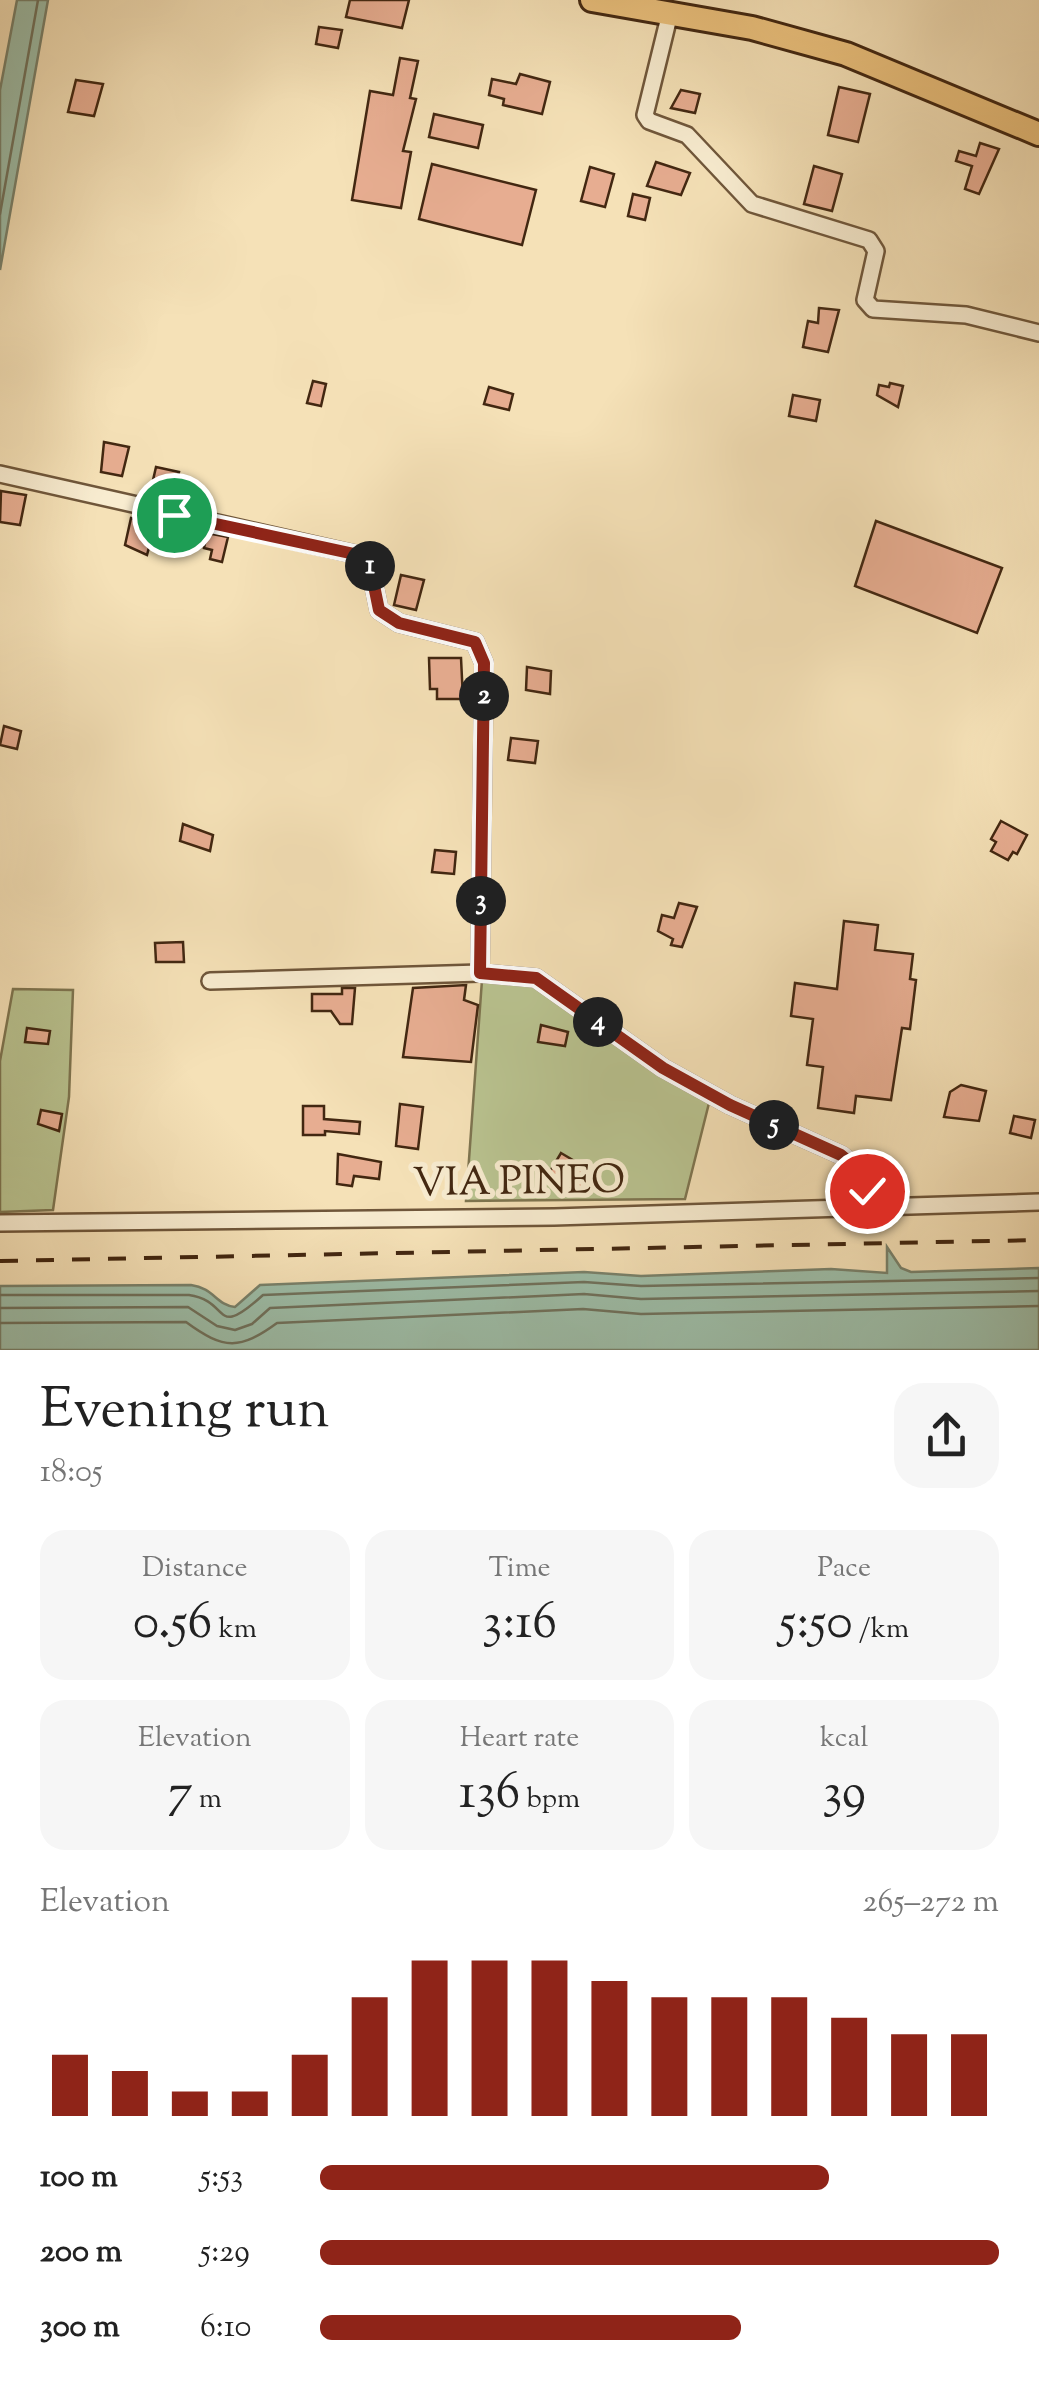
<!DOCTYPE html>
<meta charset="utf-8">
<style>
:root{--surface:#fff;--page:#f6f6f6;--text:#222;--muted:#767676;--accent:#8f2418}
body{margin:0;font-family:"Sorts Mill Goudy",serif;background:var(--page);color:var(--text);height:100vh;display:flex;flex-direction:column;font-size:38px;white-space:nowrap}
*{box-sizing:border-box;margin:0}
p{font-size:32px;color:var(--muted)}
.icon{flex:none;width:55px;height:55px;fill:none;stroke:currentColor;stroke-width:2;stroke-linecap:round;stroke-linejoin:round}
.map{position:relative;height:1350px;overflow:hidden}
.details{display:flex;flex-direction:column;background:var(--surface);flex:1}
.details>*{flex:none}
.pin{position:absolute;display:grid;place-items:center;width:85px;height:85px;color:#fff;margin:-42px;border:5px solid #fff;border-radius:50%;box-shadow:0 2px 10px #0007}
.km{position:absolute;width:50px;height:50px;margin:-25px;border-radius:50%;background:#222;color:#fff;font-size:28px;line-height:50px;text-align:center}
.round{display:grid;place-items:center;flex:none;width:105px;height:105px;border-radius:30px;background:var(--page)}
.head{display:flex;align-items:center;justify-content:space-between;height:170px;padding:0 40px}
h1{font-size:55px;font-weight:600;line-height:75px}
.stats{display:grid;grid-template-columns:repeat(3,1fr);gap:15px;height:170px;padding:10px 40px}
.stats div{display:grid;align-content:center;border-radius:25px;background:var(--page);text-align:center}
.stats b{font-size:50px;font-weight:600}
.stats small{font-size:28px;font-weight:400}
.stats p{font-size:28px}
.chart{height:280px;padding:20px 40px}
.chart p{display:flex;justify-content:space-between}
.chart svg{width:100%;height:180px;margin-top:10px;stroke:var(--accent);stroke-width:6}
ul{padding:0 40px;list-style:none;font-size:32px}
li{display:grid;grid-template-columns:160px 120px 1fr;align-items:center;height:75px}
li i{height:25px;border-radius:12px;background:var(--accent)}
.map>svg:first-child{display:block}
.green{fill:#b9c390;stroke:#7e7550;stroke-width:2.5}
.water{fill:#9dbea9;stroke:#79826c;stroke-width:2.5}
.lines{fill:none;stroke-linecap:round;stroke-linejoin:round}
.shore{stroke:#70725d;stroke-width:2.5}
.building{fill:#e7ad91;stroke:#422711;stroke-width:2.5}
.minor-casing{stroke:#6f563a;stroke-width:20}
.primary-casing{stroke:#422711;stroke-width:28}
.minor{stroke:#f8ecd0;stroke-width:15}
.primary{stroke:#eac07c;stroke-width:22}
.rail{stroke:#422711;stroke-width:4;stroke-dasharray:18 18;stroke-linecap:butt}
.route-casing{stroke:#fff;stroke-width:20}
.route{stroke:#8f2418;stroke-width:12}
.labels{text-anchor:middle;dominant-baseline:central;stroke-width:10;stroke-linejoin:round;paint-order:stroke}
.street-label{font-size:40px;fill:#422711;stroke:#f8ecd0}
</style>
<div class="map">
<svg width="1039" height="1350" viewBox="0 0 1039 1350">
<rect width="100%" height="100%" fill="#f5e1b7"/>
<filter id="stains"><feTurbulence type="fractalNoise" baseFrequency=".002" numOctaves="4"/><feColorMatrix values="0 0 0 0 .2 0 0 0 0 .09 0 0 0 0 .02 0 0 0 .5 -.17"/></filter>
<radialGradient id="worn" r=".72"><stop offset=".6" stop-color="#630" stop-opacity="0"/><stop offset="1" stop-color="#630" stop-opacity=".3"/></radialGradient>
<g class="green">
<polygon points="482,980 525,981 544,989 709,1103 685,1199 466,1201"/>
<polygon points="13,989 73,990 69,1097 53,1210 0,1212 0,1061"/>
</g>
<g class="water">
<polygon points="17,0 48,0 0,270 0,90"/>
<path d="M887 1247 901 1268 911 1272 1039 1268V1350H0V1286L191 1285C214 1288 216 1305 235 1307L260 1285 584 1272 641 1276 831 1269 887 1273Z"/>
</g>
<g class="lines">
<g class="shore">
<polyline points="0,214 38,0"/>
<path d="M0 1295H189C232 1301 212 1341 263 1295L584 1282 641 1286 1039 1278"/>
<polyline points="0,1308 188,1307 217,1326 235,1330 252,1324 270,1308 584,1294 641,1299 1039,1291"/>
<path d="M0 1323 186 1322C224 1350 240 1350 277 1323L583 1309 641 1314 1039 1306"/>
</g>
</g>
<g class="building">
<polygon points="350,0 409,0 402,28 346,17"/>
<polygon points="319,27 342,30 338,48 316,44"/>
<polygon points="400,58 418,61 410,98 416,99 403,151 411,152 401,208 352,200 370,91 393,95"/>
<polygon points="520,74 550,82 542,114 503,105 504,99 489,95 492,79 516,84"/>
<polygon points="76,80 103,84 94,116 68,112"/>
<polygon points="839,87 870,94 858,142 828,135"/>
<polygon points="681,90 700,94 695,113 671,108"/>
<polygon points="434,114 483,125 478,148 429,137"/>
<polygon points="980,143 999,149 979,194 965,189 972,166 956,161 959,151 976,156"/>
<polygon points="656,162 690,173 681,195 647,186"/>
<polygon points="432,164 536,190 522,245 419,219"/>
<polygon points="814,166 842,174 832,211 804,204"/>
<polygon points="590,167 614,174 605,207 581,201"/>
<polygon points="633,194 650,198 645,220 628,216"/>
<polygon points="819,308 839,310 828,352 803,347 808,321 818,323"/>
<polygon points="313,381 326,384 321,406 307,403"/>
<polygon points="890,383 903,386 898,407 877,395 879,385 889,387"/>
<polygon points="489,387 513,394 509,410 484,404"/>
<polygon points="793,395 820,400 816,421 789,416"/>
<polygon points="104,442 129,447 122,476 101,472"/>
<polygon points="156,467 179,472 174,494 151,489"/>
<polygon points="1,491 26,495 20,525 0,522"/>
<polygon points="131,518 155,524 147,555 125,545"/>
<polygon points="876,521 1002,568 977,633 855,586"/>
<polygon points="207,533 228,537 222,562 210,559 212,550 204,548"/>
<polygon points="401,575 424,580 416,610 394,605"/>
<polygon points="429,658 461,658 463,699 437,699 437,689 430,689"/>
<polygon points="527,667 551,671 550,694 526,690"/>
<polygon points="4,726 21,731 17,749 0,745"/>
<polygon points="511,738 538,741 535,763 508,760"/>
<polygon points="1001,821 1027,835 1017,854 1013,852 1008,860 991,851 996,842 991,839"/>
<polygon points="183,824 213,835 210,851 180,841"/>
<polygon points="435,850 456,852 454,874 432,872"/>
<polygon points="679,903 697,907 682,947 671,945 673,939 658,931 662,915 674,918"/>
<polygon points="844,921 878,925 875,950 913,954 910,979 916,980 910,1029 902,1028 891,1100 856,1096 854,1113 818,1108 823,1067 807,1065 813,1019 791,1016 795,983 837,989"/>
<polygon points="183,942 184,962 156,962 155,943"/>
<polygon points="466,985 464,1000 478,1005 471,1062 403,1057 413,988"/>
<polygon points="342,988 355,988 352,1024 340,1024 331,1011 312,1011 312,994 342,994"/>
<polygon points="541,1025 568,1032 565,1046 538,1042"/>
<polygon points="27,1028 50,1031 48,1044 25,1042"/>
<polygon points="961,1085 986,1091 979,1121 944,1117 950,1092"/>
<polygon points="400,1104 423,1107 418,1149 396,1146"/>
<polygon points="303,1106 324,1106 324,1119 360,1122 359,1134 325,1131 325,1135 303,1135"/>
<polygon points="41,1110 62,1114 59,1131 38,1124"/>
<polygon points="1014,1116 1035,1120 1031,1138 1010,1133"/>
<polygon points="561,1153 598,1175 586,1195 549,1173"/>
<polygon points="338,1154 381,1162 379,1179 354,1176 352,1186 337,1184"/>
</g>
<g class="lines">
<g class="minor-casing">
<g id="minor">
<polyline points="670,13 645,115 649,121 687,135 752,204 869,240 876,251 865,300 873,309 966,315 1039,333"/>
<polyline points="0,474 359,555 370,566 379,610 399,623 475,642 484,663 480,973 536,978 663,1068 730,1105 841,1155 853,1165 870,1207"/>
<polyline points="210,981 480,973"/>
<polyline points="0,1223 554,1217 1039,1202"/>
</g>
</g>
<g class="primary-casing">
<polyline id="primary" points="592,0 752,28 846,54 1039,134"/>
</g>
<use href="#minor" class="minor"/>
<use href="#primary" class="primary"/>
<polyline class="rail" points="0,1261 1039,1240"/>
</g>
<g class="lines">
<g class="route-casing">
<polyline id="route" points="174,515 359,555 370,566 379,610 399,623 475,642 484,663 480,973 536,978 663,1068 730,1105 841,1155 853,1165 867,1191"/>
</g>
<use href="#route" class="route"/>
</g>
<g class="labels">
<g class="street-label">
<text transform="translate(519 1184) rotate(-1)">VIA PINEO</text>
</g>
</g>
<rect width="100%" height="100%" filter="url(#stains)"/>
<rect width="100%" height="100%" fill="url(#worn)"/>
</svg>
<div class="pin" style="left:174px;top:515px;background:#1e9e55"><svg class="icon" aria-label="arrive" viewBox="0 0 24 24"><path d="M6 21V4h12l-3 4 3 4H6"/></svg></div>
<div class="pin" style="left:867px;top:1191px;background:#d93025"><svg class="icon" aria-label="check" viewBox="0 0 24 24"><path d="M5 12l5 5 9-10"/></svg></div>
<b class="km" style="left:370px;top:566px">1</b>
<b class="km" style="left:484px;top:696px">2</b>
<b class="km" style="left:481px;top:901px">3</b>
<b class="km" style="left:598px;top:1022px">4</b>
<b class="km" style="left:774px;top:1125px">5</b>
</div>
<section class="details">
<div class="head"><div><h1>Evening run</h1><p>18:05</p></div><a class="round"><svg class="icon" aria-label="share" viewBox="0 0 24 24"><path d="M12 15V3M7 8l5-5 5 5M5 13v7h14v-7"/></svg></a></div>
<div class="stats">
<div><p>Distance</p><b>0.56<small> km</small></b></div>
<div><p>Time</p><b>3:16</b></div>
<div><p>Pace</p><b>5:50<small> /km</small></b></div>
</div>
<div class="stats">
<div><p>Elevation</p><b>7<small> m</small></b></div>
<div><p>Heart rate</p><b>136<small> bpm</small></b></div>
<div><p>kcal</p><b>39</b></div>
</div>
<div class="chart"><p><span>Elevation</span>265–272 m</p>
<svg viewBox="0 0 160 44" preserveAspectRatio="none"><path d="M5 44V29M15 44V33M25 44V38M35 44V38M45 44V29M55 44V15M65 44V6M75 44V6M85 44V6M95 44V11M105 44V15M115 44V15M125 44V15M135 44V20M145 44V24M155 44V24"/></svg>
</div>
<ul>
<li><b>100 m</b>5:53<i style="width:75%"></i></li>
<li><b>200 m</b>5:29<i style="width:100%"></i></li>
<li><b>300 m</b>6:10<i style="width:62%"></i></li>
</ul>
</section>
